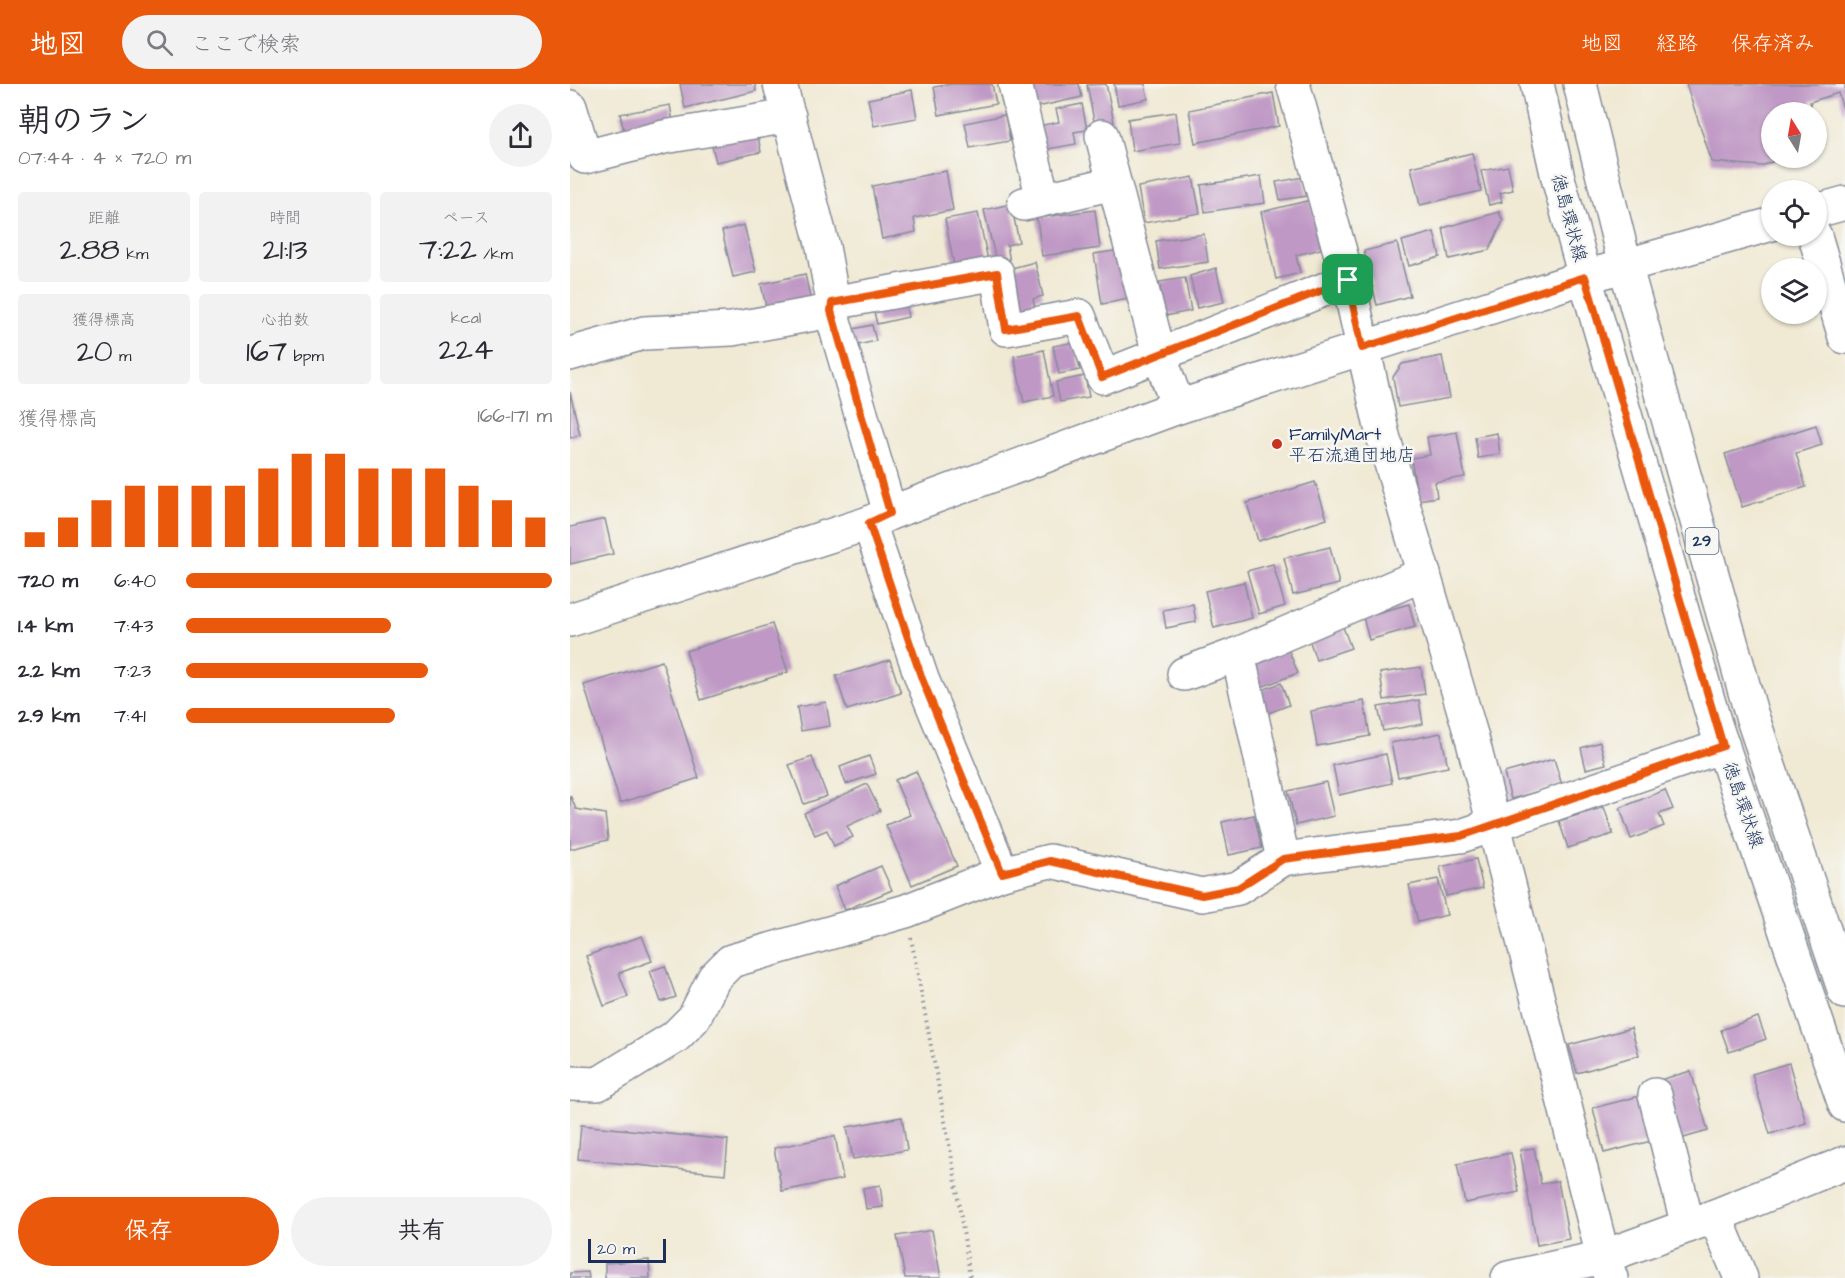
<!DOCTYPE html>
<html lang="ja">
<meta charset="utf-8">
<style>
:root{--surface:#fff;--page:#f2f2f3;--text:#2b2b33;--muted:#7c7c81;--accent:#ea580c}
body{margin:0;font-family:"Architects Daughter","Klee One",sans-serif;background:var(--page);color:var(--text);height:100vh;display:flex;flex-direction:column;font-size:22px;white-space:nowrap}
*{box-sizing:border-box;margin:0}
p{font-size:20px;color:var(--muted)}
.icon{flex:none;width:33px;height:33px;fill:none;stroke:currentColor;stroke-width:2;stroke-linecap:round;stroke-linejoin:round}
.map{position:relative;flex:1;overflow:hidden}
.panel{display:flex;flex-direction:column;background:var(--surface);width:570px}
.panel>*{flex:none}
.needle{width:39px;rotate:349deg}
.fabs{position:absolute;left:1191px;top:18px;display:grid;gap:12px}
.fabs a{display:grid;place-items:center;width:66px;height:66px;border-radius:50%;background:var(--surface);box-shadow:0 2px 4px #0004;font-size:30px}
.scale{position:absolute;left:18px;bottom:15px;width:78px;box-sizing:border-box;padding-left:6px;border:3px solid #1b2f5e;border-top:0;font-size:16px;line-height:21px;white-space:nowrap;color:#1b2f5e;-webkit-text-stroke:4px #f6f6f2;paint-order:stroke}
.pin{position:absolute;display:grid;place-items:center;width:51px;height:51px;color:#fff;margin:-26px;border-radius:12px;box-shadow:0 3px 9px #0006}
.round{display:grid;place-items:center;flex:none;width:63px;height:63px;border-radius:32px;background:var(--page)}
.overview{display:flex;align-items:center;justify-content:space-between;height:102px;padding:0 18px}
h1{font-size:33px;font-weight:600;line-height:45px}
.stats{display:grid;grid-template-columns:repeat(3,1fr);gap:9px;height:102px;padding:6px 18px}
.stats div{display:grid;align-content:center;border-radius:6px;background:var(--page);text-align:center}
.stats b{font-size:30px;font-weight:600}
.stats small{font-size:16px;font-weight:400}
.stats p{font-size:16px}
.chart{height:168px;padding:12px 18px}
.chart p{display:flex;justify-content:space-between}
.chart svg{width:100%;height:108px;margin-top:6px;stroke:var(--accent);stroke-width:6}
.action{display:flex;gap:12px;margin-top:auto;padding:12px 18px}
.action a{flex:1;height:69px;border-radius:36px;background:var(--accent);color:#fff;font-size:24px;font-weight:600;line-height:69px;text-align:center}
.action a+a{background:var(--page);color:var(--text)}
ul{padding:0 18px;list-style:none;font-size:20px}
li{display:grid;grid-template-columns:96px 72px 1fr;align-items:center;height:45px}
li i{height:15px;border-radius:8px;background:var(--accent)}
header{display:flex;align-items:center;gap:36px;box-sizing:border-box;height:84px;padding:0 30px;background:var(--accent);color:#fff}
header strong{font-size:28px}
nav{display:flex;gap:33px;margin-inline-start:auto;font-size:21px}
.search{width:420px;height:54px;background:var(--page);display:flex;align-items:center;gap:15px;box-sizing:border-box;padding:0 21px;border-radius:33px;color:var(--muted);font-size:22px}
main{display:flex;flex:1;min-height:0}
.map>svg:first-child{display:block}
.building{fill:#bf98c5}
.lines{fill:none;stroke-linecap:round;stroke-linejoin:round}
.minor-casing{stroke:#868c98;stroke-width:36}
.major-casing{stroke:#868c98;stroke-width:36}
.path{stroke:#868c98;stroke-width:4;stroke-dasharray:1.5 4.5;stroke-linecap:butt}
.minor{stroke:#fff;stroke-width:33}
.major{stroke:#fff;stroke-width:33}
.route-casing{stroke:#fff;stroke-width:12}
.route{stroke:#ea580c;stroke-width:8}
.poi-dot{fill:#c8321e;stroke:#f6f6f2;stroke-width:2}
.labels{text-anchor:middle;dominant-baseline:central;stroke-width:5;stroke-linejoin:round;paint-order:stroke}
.shield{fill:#f6f6f2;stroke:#5d6b8a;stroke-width:1.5}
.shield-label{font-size:16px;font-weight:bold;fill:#1b2f5e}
.street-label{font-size:18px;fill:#1b2f5e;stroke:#f6f6f2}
.poi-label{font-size:18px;fill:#1b2f5e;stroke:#f6f6f2;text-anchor:start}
</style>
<header>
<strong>地図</strong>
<div class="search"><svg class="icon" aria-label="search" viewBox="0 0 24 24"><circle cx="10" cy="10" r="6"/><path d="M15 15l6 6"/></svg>ここで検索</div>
<nav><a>地図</a><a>経路</a><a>保存済み</a></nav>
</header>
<main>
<section class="panel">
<div class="overview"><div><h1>朝のラン</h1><p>07:44 · 4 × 720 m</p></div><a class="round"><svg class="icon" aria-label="share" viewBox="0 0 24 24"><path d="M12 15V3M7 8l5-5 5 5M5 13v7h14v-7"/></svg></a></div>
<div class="stats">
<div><p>距離</p><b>2.88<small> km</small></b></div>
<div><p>時間</p><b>21:13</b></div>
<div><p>ペース</p><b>7:22<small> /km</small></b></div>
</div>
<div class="stats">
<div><p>獲得標高</p><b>20<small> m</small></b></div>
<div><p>心拍数</p><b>167<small> bpm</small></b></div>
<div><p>kcal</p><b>224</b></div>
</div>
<div class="chart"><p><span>獲得標高</span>166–171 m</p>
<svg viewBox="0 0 160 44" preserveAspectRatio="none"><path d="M5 44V38M15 44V32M25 44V25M35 44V19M45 44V19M55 44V19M65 44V19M75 44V12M85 44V6M95 44V6M105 44V12M115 44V12M125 44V12M135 44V19M145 44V25M155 44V32"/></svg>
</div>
<ul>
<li><b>720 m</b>6:40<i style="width:100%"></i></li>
<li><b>1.4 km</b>7:43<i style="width:56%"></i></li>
<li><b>2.2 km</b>7:23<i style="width:66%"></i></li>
<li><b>2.9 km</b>7:41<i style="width:57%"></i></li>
</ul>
<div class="action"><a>保存</a><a>共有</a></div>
</section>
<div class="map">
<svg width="1275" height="1194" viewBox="0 0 1275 1194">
<rect width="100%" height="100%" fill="#f6f6f2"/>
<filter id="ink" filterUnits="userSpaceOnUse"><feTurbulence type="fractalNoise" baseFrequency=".0167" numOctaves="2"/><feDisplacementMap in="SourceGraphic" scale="12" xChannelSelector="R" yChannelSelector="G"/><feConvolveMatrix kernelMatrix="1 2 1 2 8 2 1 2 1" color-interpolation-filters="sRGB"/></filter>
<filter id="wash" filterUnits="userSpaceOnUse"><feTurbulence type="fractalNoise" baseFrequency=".008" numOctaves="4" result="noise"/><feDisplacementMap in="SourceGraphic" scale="24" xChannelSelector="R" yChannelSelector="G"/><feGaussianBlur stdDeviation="1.35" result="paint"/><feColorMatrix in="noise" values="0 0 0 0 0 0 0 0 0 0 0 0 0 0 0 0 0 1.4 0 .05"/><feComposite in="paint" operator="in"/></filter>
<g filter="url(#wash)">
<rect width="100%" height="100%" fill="#f0e9d3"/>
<g id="blocks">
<g class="building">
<polygon points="110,0 185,0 186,7 115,24"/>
<polygon points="381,0 422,0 426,20 369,31 364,3"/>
<polygon points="461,0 509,0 512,13 467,23"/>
<polygon points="536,0 544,38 525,42 517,1"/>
<polygon points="544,0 575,0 578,15 548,21"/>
<polygon points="1116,0 1275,0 1275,31 1268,9 1240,18 1243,28 1202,28 1202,74 1212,74 1191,82 1142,78"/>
<polygon points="342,6 347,34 304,42 298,15"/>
<polygon points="703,9 709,42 625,59 619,26"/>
<polygon points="512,20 517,46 504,48 506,60 473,66 468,42 489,38 486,25"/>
<polygon points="100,21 103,38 54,47 50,30"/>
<polygon points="606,28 610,59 562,67 558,35"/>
<polygon points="435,31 440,57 400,64 395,39"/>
<polygon points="187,48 191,68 146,78 141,58"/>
<polygon points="902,69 911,107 850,121 841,83"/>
<polygon points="938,82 943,106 930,109 932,118 919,121 911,87"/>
<polygon points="376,87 383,126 344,134 346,148 312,155 302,102"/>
<polygon points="691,92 695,119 635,128 631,101"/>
<polygon points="623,93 630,129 574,139 568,103"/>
<polygon points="734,93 737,112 710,116 706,98"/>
<polygon points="741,116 751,165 726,171 730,189 706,195 691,128"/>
<polygon points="441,120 449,158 437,161 440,178 427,181 414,126"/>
<polygon points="525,126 530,164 472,172 467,134"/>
<polygon points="929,128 933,137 919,166 879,175 873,144"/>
<polygon points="408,129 419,181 385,187 375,135"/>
<polygon points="174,141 186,188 163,193 152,147"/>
<polygon points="864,148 870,173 839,182 832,157"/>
<polygon points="634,150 638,178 590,185 586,157"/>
<polygon points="827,159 840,212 807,221 794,167"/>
<polygon points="551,166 559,215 532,220 524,170"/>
<polygon points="465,178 473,212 463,215 465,227 444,232 434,186"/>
<polygon points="646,184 654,218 627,224 620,192"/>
<polygon points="235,190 241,218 197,227 191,200"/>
<polygon points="615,194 621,227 595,232 589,198"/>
<polygon points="335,217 338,233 307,240 303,224"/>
<polygon points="302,241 306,257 283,262 279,246"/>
<polygon points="505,258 510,286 489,290 483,262"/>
<polygon points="474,266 483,312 454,318 444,272"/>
<polygon points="872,272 880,314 828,323 823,293 832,280"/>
<polygon points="515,292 519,313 490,318 486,298"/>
<polygon points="0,308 10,351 0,354"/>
<polygon points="1246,341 1252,361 1226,369 1236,403 1172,423 1155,370"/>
<polygon points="887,348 895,393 865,398 867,413 848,416 841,374 860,371 857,353"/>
<polygon points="927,349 930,370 908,374 905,353"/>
<polygon points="745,398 757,435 688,457 677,419"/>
<polygon points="35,435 43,470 0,480 0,443"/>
<polygon points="760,463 769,500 723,511 714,474"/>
<polygon points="703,480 715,522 689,530 677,487"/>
<polygon points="674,498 682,534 644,544 635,507"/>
<polygon points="623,520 626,538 596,544 593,526"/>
<polygon points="839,520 845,543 799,556 793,533"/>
<polygon points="202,540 218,588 131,616 116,567"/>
<polygon points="773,543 781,564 746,576 739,555"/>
<polygon points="718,565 728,589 686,605 676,580"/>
<polygon points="320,576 331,609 277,626 266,592"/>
<polygon points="92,577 129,694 50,719 14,601"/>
<polygon points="851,583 855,610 814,616 810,589"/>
<polygon points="711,599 719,621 696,630 687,608"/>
<polygon points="849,616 853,640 813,647 808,623"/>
<polygon points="794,617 800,652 747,662 741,627"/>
<polygon points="256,618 260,642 231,647 227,623"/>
<polygon points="871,649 878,683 828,693 821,659"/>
<polygon points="1030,658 1036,680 1016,685 1011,664"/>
<polygon points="816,670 822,699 769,711 763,681"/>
<polygon points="299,672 306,690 276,700 270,683"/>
<polygon points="242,673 257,712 234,720 219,681"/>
<polygon points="984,675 992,701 941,715 934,689"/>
<polygon points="346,687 387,782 342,801 316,741 340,731 325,696"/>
<polygon points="756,698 764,732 726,741 718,707"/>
<polygon points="297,700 310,727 277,742 283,753 264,762 257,746 245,751 234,729"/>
<polygon points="1095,706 1103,725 1089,730 1094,742 1061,755 1050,724"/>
<polygon points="0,711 6,725 35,730 38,756 0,765"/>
<polygon points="1034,723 1043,750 998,764 989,737"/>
<polygon points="684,731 692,764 659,771 652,738"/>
<polygon points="906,775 913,804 876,812 870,783"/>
<polygon points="311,782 322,806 275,826 265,802"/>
<polygon points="868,795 877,831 848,838 839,801"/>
<polygon points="72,852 82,877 49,889 58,913 34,922 16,872"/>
<polygon points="95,882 106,913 91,918 80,887"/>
<polygon points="1188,933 1196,955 1159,968 1151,946"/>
<polygon points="1061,944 1069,971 1007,989 999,961"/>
<polygon points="1219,979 1236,1039 1200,1050 1182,990"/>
<polygon points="1121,987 1138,1047 1110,1055 1093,995"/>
<polygon points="1074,1011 1085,1056 1034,1069 1023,1024"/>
<polygon points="332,1033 337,1066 283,1075 277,1043"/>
<polygon points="11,1041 158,1056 155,1090 8,1075"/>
<polygon points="265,1052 273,1095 212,1107 204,1064"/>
<polygon points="964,1064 971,1100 988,1097 999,1155 967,1161 950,1066"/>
<polygon points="941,1069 949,1108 895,1119 887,1080"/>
<polygon points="310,1101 313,1123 296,1125 293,1104"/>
<polygon points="362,1146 371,1194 335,1194 327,1152"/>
<polygon points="79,1176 80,1194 35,1194 35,1179"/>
<polygon points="18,1188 19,1194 0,1194 0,1189"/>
</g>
</g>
</g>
<g filter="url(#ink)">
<use href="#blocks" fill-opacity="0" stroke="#868c98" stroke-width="1.5"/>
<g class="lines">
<g class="minor-casing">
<g id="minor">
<polyline points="445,0 473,115"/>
<polyline points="723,0 778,196 813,352 902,654 1033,1173 1041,1194"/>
<polyline points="0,23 15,73 94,53 219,32"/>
<polyline points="532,52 589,270 608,323"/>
<polyline points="454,120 544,99"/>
<polyline points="1246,127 1275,119"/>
<polyline points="1245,152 1275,253"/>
<polyline points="262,219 427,189 436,245 509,232 533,293 778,196"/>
<polyline points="261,227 320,429"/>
<polyline points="0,270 74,249 162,245 261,227 262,212 253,163 210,0"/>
<polyline points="299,439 352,595 432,789 480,777 632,811 668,804 713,775 891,752 1153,662"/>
<polyline points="0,536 299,439 320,429 608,323 1015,193 1202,140"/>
<polyline points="668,570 713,775"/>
<polyline points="614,590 668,570 854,490"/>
<polyline points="0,999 28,1000 105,953 124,934 144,894 161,877 336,827 432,789"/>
<polyline points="1085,1011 1118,1142"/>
<polyline points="1145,1132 1171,1194"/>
<polyline points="938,1194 1033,1173 1145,1132 1275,1079"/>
</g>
</g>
<g class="major-casing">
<g id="major">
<polyline points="967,0 988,94 1015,193 1145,640 1275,1021"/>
<polyline points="1010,0 1055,181 1181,629 1275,908"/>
</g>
</g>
<polyline class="path" points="341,854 384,1086 400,1194"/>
<use href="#minor" class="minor"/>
<use href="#major" class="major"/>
</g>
</g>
<g class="lines" filter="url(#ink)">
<g class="route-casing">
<polygon id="route" points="427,189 436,245 509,232 532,293 778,196 792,264 1015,193 1153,662 891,752 713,775 668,804 632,811 480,777 432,789 352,595 299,439 320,429 261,227 262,219"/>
</g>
<use href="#route" class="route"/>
</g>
<circle class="poi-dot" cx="707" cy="360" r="6"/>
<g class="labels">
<rect class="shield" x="1115.5" y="444" width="33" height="26" rx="4.5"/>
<g class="shield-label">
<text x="1132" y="457">29</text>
</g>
<g class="street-label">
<text transform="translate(999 134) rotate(75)">徳島環状線</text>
<text transform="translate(1173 721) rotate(71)">徳島環状線</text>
</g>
<g class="poi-label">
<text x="719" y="350">FamilyMart<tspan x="719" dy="21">平石流通団地店</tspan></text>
</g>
</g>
</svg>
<div class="fabs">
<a><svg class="needle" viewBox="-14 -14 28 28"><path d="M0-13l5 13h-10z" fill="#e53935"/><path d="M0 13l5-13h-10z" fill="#7c7c81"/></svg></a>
<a><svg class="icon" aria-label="locate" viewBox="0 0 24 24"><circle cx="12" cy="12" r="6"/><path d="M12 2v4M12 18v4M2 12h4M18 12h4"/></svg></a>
<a><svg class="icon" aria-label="layers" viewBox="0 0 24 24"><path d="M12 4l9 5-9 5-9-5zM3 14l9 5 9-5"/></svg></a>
</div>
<div class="scale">20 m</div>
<div class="pin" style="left:778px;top:196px;background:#1e9e55"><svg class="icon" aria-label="arrive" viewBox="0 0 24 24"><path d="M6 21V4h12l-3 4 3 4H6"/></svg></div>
</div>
</main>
